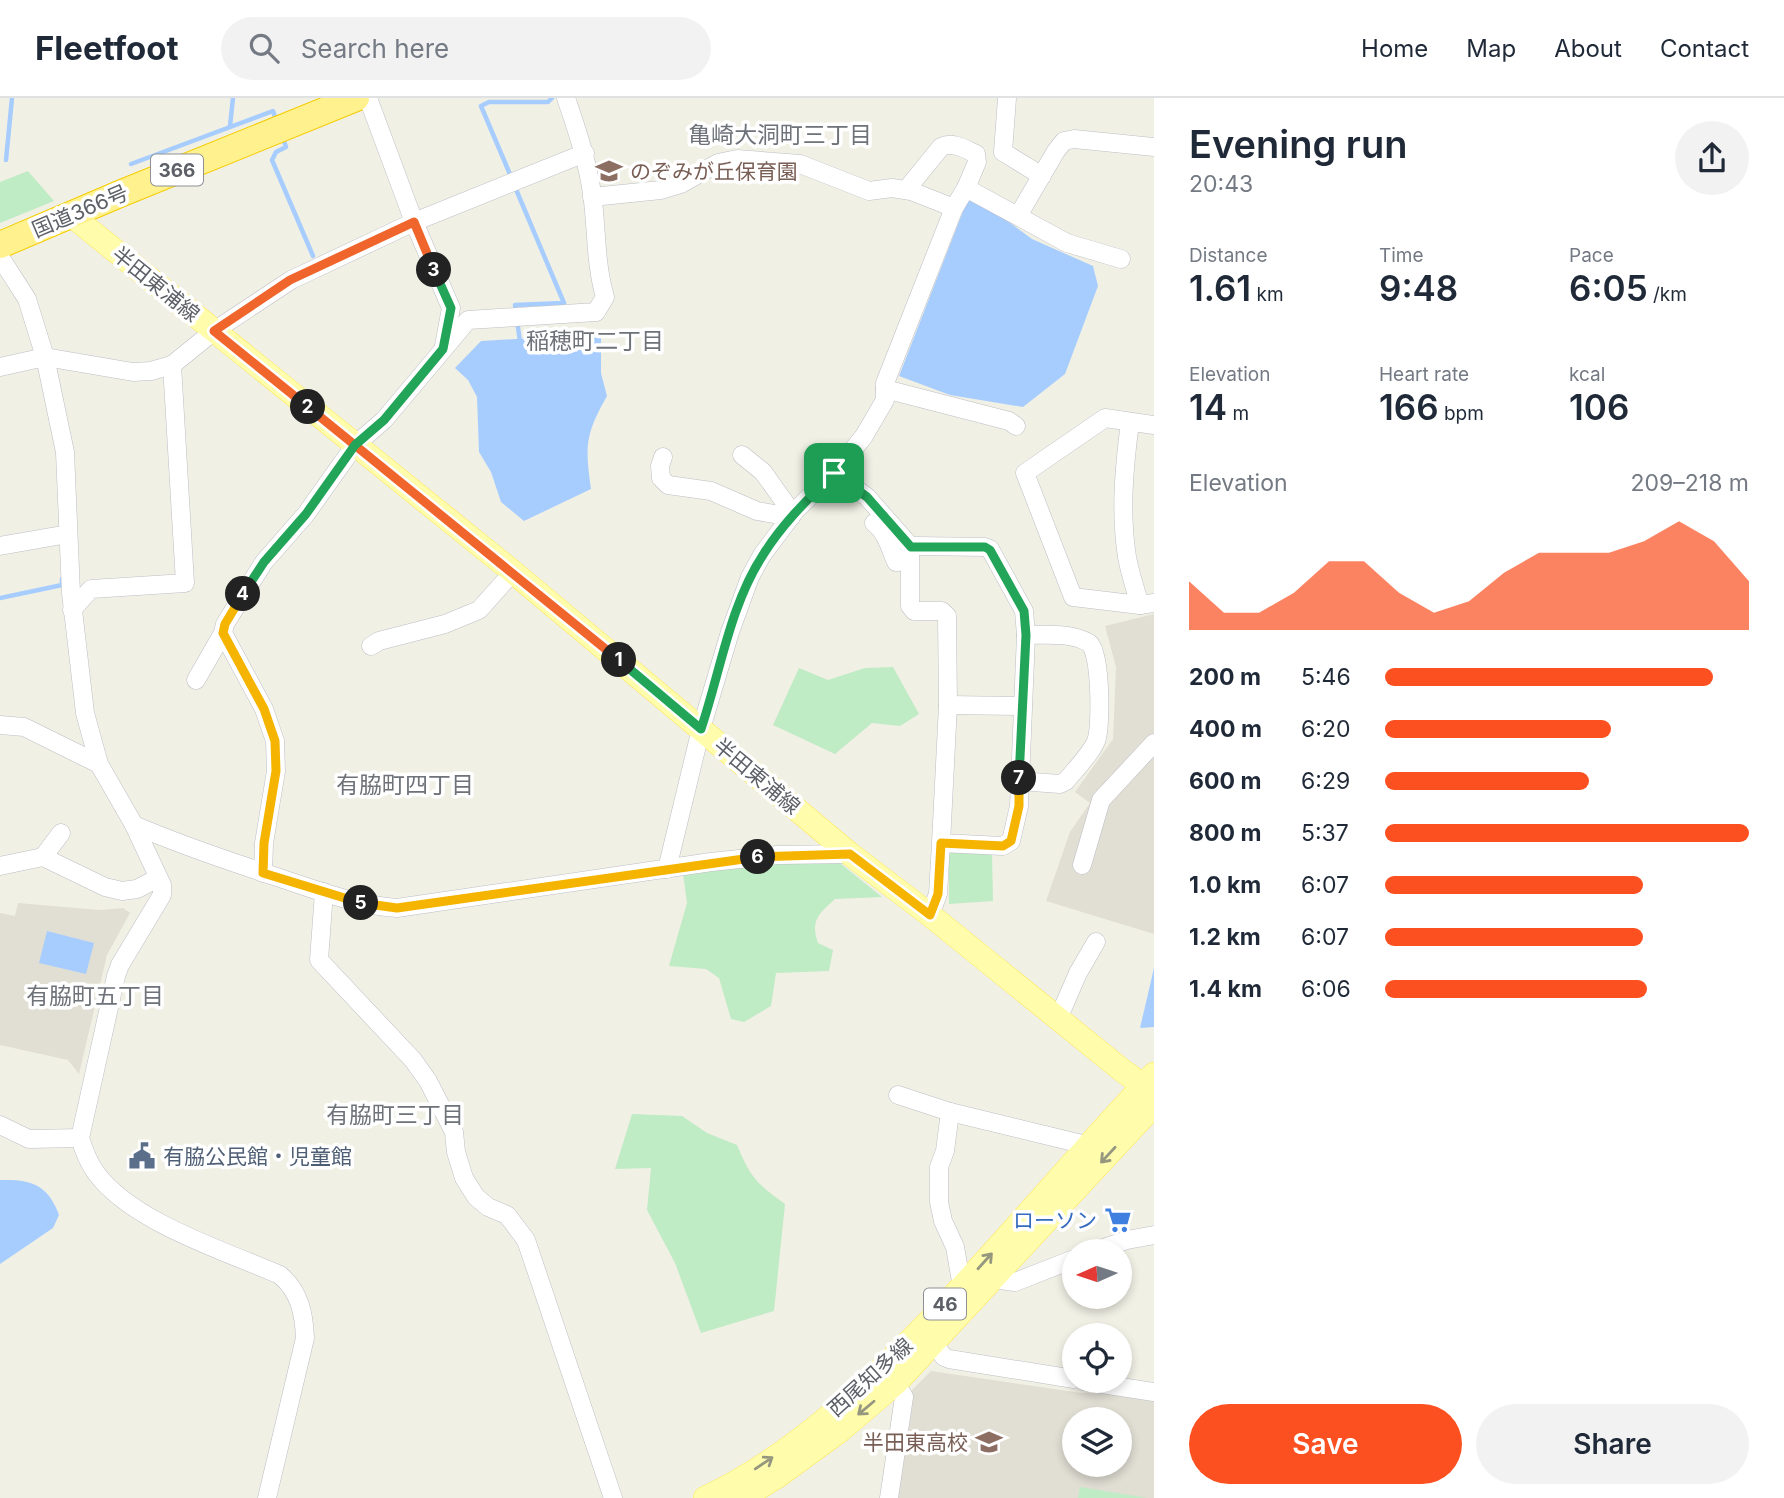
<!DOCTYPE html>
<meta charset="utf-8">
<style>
:root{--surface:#fff;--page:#f2f2f3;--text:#1f2937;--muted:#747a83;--line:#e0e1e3;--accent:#fc5020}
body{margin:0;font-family:Inter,"Noto Sans JP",sans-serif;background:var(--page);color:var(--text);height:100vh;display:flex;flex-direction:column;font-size:26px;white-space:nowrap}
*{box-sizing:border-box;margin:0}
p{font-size:23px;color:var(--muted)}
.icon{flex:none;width:38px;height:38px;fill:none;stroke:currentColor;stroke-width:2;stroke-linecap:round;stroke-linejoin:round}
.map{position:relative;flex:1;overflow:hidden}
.details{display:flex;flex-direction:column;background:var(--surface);width:630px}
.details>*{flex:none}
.needle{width:46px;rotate:267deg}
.tools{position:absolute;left:1062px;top:1141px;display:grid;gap:14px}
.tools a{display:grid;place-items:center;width:70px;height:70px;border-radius:50%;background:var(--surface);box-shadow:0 4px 10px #0003;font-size:35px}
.pin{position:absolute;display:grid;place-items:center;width:60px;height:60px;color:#fff;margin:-30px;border-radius:14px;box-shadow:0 4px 10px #0006}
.km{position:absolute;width:35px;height:35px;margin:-18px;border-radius:50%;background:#222;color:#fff;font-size:19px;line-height:35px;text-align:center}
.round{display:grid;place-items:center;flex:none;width:74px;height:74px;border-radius:37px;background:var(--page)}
.headline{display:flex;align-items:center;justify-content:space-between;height:119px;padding:0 35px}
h1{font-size:38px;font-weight:600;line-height:52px}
.figures{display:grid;grid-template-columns:repeat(3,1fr);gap:10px;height:119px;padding:7px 35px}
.figures div{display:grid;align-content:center}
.figures b{font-size:35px;font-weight:600}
.figures small{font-size:19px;font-weight:400}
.figures p{font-size:19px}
.chart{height:196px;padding:14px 35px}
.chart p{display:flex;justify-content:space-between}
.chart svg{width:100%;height:126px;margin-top:7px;fill:var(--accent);opacity:.7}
.action{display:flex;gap:14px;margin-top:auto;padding:14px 35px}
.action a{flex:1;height:80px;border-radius:42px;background:var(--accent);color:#fff;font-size:28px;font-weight:600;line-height:80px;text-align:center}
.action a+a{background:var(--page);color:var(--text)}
ul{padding:0 35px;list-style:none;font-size:23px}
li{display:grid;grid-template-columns:112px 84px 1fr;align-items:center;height:52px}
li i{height:18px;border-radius:9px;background:var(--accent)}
header{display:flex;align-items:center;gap:42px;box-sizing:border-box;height:98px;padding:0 35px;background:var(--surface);border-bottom:2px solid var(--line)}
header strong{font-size:33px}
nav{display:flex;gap:38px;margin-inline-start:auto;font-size:24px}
.search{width:490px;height:63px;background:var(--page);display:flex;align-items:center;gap:18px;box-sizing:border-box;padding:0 24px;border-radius:38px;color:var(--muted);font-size:26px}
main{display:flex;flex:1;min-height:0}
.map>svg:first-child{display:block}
.education{fill:#e1dfd4;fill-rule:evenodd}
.green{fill:#bfebc5}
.water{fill:#a7cdff}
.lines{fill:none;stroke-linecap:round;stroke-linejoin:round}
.stream{stroke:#a7cdff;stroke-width:4.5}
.minor-casing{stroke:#bdbec5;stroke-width:19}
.major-casing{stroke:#ffe650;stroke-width:24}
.highway-casing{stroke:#f6cb00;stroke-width:28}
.minor{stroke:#fff;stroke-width:18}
.major{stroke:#fffdac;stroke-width:23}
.highway{stroke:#fff28e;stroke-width:26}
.oneway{stroke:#96977f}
.split-1-casing{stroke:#fff;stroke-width:14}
.split-2-casing{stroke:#fff;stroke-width:14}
.split-3-casing{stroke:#fff;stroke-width:14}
.split-4-casing{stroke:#fff;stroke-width:14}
.split-5-casing{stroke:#fff;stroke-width:14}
.split-6-casing{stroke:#fff;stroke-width:14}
.split-7-casing{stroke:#fff;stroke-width:14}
.split-8-casing{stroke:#fff;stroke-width:14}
.split-1{stroke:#22a559;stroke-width:9}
.split-2{stroke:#f0652b;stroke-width:9}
.split-3{stroke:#f0652b;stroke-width:9}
.split-4{stroke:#22a559;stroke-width:9}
.split-5{stroke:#f5b400;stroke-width:9}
.split-6{stroke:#f5b400;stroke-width:9}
.split-7{stroke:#f5b400;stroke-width:9}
.split-8{stroke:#22a559;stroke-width:9}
.labels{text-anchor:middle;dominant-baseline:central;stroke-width:7;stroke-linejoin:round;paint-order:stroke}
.shield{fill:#fff;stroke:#8e9095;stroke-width:2}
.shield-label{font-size:19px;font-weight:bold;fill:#5d6067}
.education-label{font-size:21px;fill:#785e54;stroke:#fff;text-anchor:start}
.street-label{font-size:21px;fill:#5d6067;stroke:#fff}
.service-label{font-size:21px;fill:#4e5e75;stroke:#fff;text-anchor:start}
.shop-label{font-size:21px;fill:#366cbe;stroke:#fff;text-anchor:end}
.neighbourhood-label{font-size:23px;fill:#6e7279;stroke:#fff}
</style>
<header>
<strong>Fleetfoot</strong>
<div class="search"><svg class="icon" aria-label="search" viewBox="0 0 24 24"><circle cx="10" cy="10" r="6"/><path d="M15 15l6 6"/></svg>Search here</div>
<nav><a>Home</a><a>Map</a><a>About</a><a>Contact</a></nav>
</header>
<main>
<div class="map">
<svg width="1154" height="1400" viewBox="0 0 1154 1400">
<rect width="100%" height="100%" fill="#f1f0e5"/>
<g class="education">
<polygon points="1154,516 1154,836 1046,803 1070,734 1090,705 1075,694 1113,641 1116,569 1105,528"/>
<polygon points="18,805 100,812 123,810 130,815 107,857 79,976 68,962 0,947 0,815 15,818"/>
<path d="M931 1273 1081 1295 1108 1293 1154 1300V1400H894L912 1292ZM1074 1321H1120V1367H1074Z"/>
</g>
<g class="green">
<polygon points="28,73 54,103 0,125 0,84"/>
<polygon points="893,569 919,616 900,628 872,625 835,656 773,627 799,570 828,582 865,570"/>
<polygon points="952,753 992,753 993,803 949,806 949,755"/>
<path d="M780 764 840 765 882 799 835 801C819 816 810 822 818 845L833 852 829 873 776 875 771 908 744 924 731 921 719 880 706 871 669 868 687 805 683 775Z"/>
<path d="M632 1016 682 1018 707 1035 737 1047C751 1080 756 1085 785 1106L774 1213 701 1235 675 1165 647 1112 651 1070 615 1071Z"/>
<polygon points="1080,1389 1148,1400 1078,1400"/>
</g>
<g class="water">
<polygon points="969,98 991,111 1032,141 1093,168 1098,188 1065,276 1023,309 950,297 899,278"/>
<path d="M601 236V275L607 298C585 337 585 348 591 391L524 423 501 404 491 374 479 354 477 299 468 282 455 270 481 243Z"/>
<polygon points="47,833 94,845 86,876 39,865"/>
<polygon points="1154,870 1154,929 1140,930"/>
<path d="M0 1082C32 1081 48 1087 59 1117L53 1130 0 1166Z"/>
</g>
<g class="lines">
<g class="stream">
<polyline points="230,28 233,0"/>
<polyline points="284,43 286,49 276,54 272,62 313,158"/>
<polyline points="6,62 12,0"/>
<polyline points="131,66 273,13 275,19"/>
<polyline points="512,81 481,8 489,4 548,4 552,0"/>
<polyline points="515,89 564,205 515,207 516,213"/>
<polyline points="517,222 520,244"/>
<polyline points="0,500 62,487 62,481"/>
</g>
<g class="minor-casing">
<g id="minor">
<polyline points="368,0 414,124 451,210 444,248"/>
<polyline points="1007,0 1003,54 1042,78"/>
<path d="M906 92 941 49C953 43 965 51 976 56L977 64 966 90"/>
<polyline points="592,99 661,92 681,86 718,65 737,61 800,66 869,93 892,90 911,93 954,110"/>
<polyline points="1018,118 1056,53 1064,43 1074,41 1154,49"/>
<path d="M0 159 27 201 45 259 65 354 71 495 85 615 99 666 134 727 162 787V797L120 867 116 878 80 1040C84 1053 88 1064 96 1075 132 1124 225 1153 280 1177 300 1194 304 1216 305 1240L267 1400"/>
<polyline points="0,269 45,259 133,274 151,273 172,267 214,233 291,182 414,124 585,55"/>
<polyline points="885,291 1009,323 1016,328"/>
<path d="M1130 324C1124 370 1120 414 1127 459 1130 475 1135 491 1140 507"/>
<polyline points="1154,327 1105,320 1025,375 1073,499 1140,507 1154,505"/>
<polyline points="742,357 763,374 788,409 795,413"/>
<polyline points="663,359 660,368 661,380 668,387 711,393 757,413 791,419"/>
<polyline points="834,375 867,399 911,449"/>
<path d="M874 425C886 434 890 450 896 464L909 463"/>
<polyline points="0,448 68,436"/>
<polyline points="72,512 91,491 185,485 172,267"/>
<polyline points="371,548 379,543 445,526 479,512 513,474"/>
<polyline points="196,582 223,535"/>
<polyline points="948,607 1022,608"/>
<polyline points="0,627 24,629 99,666"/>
<path d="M1019 683 1060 686 1066 683C1074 673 1095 651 1097 640 1101 625 1101 553 1089 545 1071 534 1046 537 1026 537"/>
<path d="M134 727C181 747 228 763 277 779 316 792 355 807 397 810L711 764 777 757 850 756"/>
<polyline points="43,759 61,735"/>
<polyline points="1082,767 1101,702 1154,645"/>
<polyline points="0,768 43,759 105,789 122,793 137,791 158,780"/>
<polyline points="667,771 701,631 730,534 750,479 762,457 795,413 834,375 864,338 885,302 885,285 954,110 966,90 1067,145 1121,161"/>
<path d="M263 775 264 745 276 673 275 643 264 611 223 535 225 526 264 464 306 416 355 347 384 322 468 222 596 214 605 199C595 165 597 130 592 95 587 62 577 32 566 0"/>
<polyline points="324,794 319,862 413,962 428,983 454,1034 456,1054 464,1080 476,1099 488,1109 507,1117 526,1142 613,1400"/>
<polyline points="930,817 938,796 941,745 1003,748 1011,743 1019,708 1026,537 1024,513 990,451 985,449 916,448 911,449 910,454 910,508 914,513 942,513 947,518 948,607 941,745"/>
<polyline points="1058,921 1078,875 1096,844"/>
<polyline points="898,997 950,1014 1090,1048"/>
<polyline points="950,1014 945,1053 939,1069 939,1104 943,1123 955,1149 962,1189"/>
<polyline points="0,1027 29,1041 80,1040"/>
<polyline points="1095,1153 1127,1142 1154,1137"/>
<polyline points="994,1181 1015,1184 1074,1161"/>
<polyline points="934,1246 944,1259 949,1261 1074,1281"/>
<polyline points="1083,1283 1154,1294"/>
<polyline points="889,1400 904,1299 896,1285"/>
</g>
</g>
<g class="major-casing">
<g id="major">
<polyline points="71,117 513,474 850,756 930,817 1123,973 1154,995"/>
<path d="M705 1400C796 1357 871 1284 940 1212 1013 1135 1081 1053 1154 976"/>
<polyline points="742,1400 778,1378 841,1332 896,1285 1154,1007"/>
</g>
</g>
<g class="highway-casing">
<polyline id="highway" points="0,147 122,95 356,0"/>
</g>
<use href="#minor" class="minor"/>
<use href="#major" class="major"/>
<use href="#highway" class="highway"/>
</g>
<defs><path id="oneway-shaft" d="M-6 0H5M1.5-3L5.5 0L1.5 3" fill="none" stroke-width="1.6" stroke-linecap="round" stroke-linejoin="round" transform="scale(1.75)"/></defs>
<g class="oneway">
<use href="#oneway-shaft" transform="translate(1108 1057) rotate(133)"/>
<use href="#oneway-shaft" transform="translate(985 1163) rotate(-48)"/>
<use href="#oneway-shaft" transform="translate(866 1310) rotate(140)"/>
<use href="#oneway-shaft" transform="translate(764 1365) rotate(-34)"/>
</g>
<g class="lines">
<g class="split-1-casing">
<path id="split-1" d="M619 562 701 631C720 575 730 507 763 457 782 426 808 401 834 375"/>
</g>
<g class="split-2-casing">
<polyline id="split-2" points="308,309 619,562"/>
</g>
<g class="split-3-casing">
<polyline id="split-3" points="308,309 214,233 290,182 414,124 434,172"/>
</g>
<g class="split-4-casing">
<polyline id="split-4" points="243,496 264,464 306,416 355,347 384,322 443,251 451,210 434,172"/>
</g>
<g class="split-5-casing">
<polyline id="split-5" points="243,496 225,526 223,535 264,611 275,643 276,673 264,745 263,775 361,805"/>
</g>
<g class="split-6-casing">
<polyline id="split-6" points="361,805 397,810 758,759"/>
</g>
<g class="split-7-casing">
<polyline id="split-7" points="758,759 850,756 930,817 938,796 941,745 1003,748 1011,743 1019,708 1019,680"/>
</g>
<g class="split-8-casing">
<polyline id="split-8" points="834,375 867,399 911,449 985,449 990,452 1024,513 1026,537 1019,680"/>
</g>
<use href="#split-1" class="split-1"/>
<use href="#split-2" class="split-2"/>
<use href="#split-3" class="split-3"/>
<use href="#split-4" class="split-4"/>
<use href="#split-5" class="split-5"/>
<use href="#split-6" class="split-6"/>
<use href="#split-7" class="split-7"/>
<use href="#split-8" class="split-8"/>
</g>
<defs>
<g id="school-bare" transform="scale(2.1)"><path d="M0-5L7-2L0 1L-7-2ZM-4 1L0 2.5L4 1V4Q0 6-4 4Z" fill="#8d6e63" stroke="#fff" stroke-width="2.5" paint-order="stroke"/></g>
<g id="civic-bare" transform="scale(2.1)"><path d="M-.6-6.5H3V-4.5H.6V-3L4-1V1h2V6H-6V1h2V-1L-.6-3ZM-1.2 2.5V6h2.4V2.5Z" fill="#5c6f8a" stroke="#fff" stroke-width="2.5" paint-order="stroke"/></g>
<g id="supermarket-bare" transform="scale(2.1)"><path d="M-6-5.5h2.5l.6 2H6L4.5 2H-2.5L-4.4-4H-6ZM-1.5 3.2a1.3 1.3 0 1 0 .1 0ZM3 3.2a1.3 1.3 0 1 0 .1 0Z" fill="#3f7fe0" stroke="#fff" stroke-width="2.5" paint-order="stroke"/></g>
</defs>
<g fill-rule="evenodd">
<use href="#school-bare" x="609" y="73"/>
<use href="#civic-bare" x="142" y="1058"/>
<use href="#supermarket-bare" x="1118" y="1122"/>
<use href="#school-bare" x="989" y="1344"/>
</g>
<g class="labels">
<g class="shield">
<rect x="151" y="56.5" width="52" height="31" rx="5"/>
<rect x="924" y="1190.5" width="42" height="31" rx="5"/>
</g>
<g class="shield-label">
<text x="177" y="72">366</text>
<text x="945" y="1206">46</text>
</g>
<g class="education-label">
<text x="630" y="73">のぞみが丘保育園</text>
<text x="968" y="1344" text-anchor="end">半田東高校</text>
</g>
<g class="street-label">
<text transform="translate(80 113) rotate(-23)">国道366号</text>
<text transform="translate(156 186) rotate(39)">半田東浦線</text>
<text transform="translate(757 678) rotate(40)">半田東浦線</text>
<text transform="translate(870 1279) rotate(-42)">西尾知多線</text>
</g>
<g class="service-label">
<text x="163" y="1058">有脇公民館・児童館</text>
</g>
<g class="shop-label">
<text x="1097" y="1122">ローソン</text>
</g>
<g class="neighbourhood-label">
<text x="780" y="37">亀崎大洞町三丁目</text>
<text x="595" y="243">稲穂町二丁目</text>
<text x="405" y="687">有脇町四丁目</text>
<text x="95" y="898">有脇町五丁目</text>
<text x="395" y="1017">有脇町三丁目</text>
</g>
</g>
</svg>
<div class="tools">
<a><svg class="needle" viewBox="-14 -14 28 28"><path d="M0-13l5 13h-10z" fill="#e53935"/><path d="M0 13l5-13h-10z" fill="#747a83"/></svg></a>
<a><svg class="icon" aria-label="locate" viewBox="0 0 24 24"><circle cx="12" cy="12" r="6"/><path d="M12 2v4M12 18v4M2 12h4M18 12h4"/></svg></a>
<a><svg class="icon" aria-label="layers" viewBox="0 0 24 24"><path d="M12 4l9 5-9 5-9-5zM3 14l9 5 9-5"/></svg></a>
</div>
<div class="pin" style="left:834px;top:375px;background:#1e9e55"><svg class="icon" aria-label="arrive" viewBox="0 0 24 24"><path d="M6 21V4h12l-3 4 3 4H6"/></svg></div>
<b class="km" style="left:619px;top:562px">1</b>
<b class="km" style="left:308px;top:309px">2</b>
<b class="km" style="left:434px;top:172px">3</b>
<b class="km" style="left:243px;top:496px">4</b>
<b class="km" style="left:361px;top:805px">5</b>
<b class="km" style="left:758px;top:759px">6</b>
<b class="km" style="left:1019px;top:680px">7</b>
</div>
<section class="details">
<div class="headline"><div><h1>Evening run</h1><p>20:43</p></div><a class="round"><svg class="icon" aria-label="share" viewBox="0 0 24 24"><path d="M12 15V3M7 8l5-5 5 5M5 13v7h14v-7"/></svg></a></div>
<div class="figures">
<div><p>Distance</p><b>1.61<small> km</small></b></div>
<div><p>Time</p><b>9:48</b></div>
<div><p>Pace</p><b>6:05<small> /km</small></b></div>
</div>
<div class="figures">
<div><p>Elevation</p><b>14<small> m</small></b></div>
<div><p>Heart rate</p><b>166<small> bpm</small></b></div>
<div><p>kcal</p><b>106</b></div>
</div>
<div class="chart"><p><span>Elevation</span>209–218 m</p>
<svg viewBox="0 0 160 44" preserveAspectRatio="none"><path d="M0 44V27L10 38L20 38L30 31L40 20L50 20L60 31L70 38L80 34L90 24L100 17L110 17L120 17L130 13L140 6L150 13L160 27V44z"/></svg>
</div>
<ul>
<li><b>200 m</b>5:46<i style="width:90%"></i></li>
<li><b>400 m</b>6:20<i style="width:62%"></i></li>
<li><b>600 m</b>6:29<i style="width:56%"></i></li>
<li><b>800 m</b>5:37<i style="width:100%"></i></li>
<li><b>1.0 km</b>6:07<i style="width:71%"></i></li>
<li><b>1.2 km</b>6:07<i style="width:71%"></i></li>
<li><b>1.4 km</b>6:06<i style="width:72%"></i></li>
</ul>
<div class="action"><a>Save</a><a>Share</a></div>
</section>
</main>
